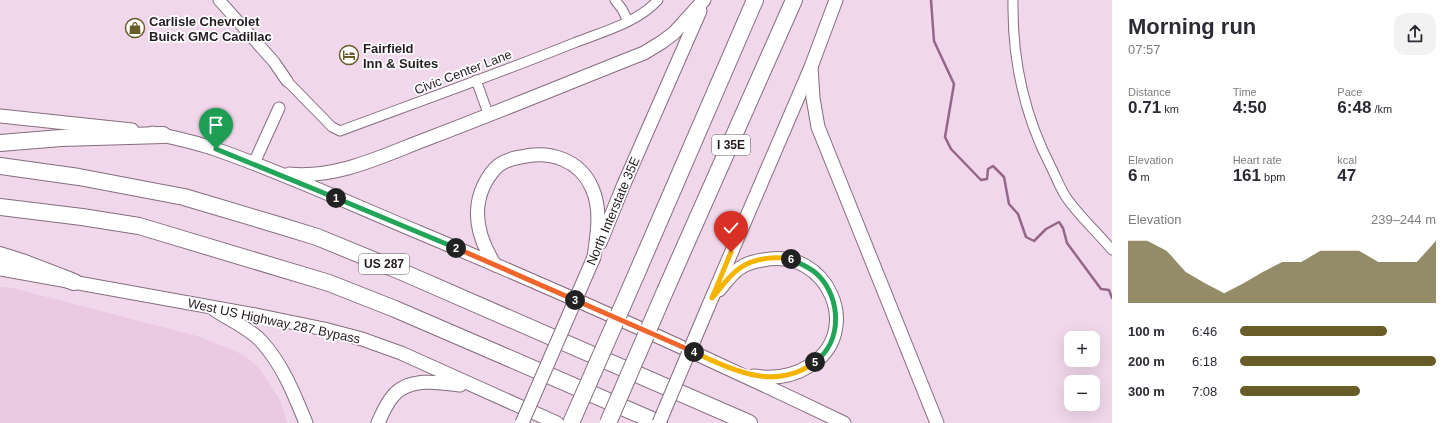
<!DOCTYPE html>
<meta charset="utf-8">
<style>
:root{--surface:#fff;--page:#f2f2f3;--text:#2b2b33;--muted:#7c7c81;--accent:#685c29}
body{margin:0;font-family:Helvetica,sans-serif;background:var(--page);color:var(--text);height:100vh;display:flex;flex-direction:column;font-size:15px;white-space:nowrap}
*{box-sizing:border-box;margin:0}
p{font-size:13px;color:var(--muted)}
.icon{flex:none;width:22px;height:22px;fill:none;stroke:currentColor;stroke-width:2;stroke-linecap:round;stroke-linejoin:round}
.map{position:relative;flex:1;overflow:hidden}
.panel{display:flex;flex-direction:column;background:var(--surface);width:340px}
.panel>*{flex:none}
.buttons{position:absolute;left:1064px;top:331px;display:grid;gap:8px}
.buttons a{display:grid;place-items:center;width:36px;height:36px;border-radius:8px;background:var(--surface);box-shadow:0 4px 16px #0002;font-size:20px}
.pin{position:absolute;display:grid;place-items:center;width:34px;height:34px;color:#fff;margin:-41px -17px;border-radius:50% 50% 50% 0;rotate:-45deg;box-shadow:0 0 4px #0007}
.pin .icon{rotate:45deg}
.km{position:absolute;width:20px;height:20px;margin:-10px;border-radius:50%;background:#222;color:#fff;font-size:11px;line-height:20px;text-align:center}
.round{display:grid;place-items:center;flex:none;width:42px;height:42px;border-radius:12px;background:var(--page)}
.summary{display:flex;align-items:center;justify-content:space-between;height:68px;padding:0 16px}
h1{font-size:22px;font-weight:700;line-height:30px}
.stats{display:grid;grid-template-columns:repeat(3,1fr);gap:6px;height:68px;padding:4px 16px}
.stats div{display:grid;align-content:center}
.stats b{font-size:17px;font-weight:700}
.stats small{font-size:11px;font-weight:400}
.stats p{font-size:11px}
.chart{height:112px;padding:8px 16px}
.chart p{display:flex;justify-content:space-between}
.chart svg{width:100%;height:72px;margin-top:4px;fill:var(--accent);opacity:.7}
ul{padding:0 16px;list-style:none;font-size:13px}
li{display:grid;grid-template-columns:64px 48px 1fr;align-items:center;height:30px}
li i{height:10px;border-radius:5px;background:var(--accent)}
main{display:flex;flex:1;min-height:0}
.map>svg:first-child{display:block}
.built{fill:#eac9e2}
.lines{fill:none;stroke-linecap:round;stroke-linejoin:round}
.stream{stroke:#936789;stroke-width:2.5}
.minor-casing{stroke:#846d7f;stroke-width:11}
.tertiary-casing{stroke:#846d7f;stroke-width:13}
.secondary-casing{stroke:#846d7f;stroke-width:15}
.motorway-casing{stroke:#846d7f;stroke-width:18}
.minor{stroke:#fff;stroke-width:9}
.tertiary{stroke:#fff;stroke-width:11}
.secondary{stroke:#fff;stroke-width:13}
.motorway{stroke:#fff;stroke-width:16}
.secondary-bridge-casing{stroke:#846d7f;stroke-width:15;stroke-linecap:butt}
.motorway-bridge-casing{stroke:#846d7f;stroke-width:18;stroke-linecap:butt}
.secondary-bridge{stroke:#fff;stroke-width:13}
.motorway-bridge{stroke:#fff;stroke-width:16}
.split-1-casing{stroke:#fff;stroke-width:8}
.split-2-casing{stroke:#fff;stroke-width:8}
.split-3-casing{stroke:#fff;stroke-width:8}
.split-4-casing{stroke:#fff;stroke-width:8}
.split-5-casing{stroke:#fff;stroke-width:8}
.split-6-casing{stroke:#fff;stroke-width:8}
.split-7-casing{stroke:#fff;stroke-width:8}
.split-1{stroke:#22a559;stroke-width:5}
.split-2{stroke:#22a559;stroke-width:5}
.split-3{stroke:#f0652b;stroke-width:5}
.split-4{stroke:#f0652b;stroke-width:5}
.split-5{stroke:#f5b400;stroke-width:5}
.split-6{stroke:#22a559;stroke-width:5}
.split-7{stroke:#f5b400;stroke-width:5}
.labels{text-anchor:middle;dominant-baseline:central;stroke-width:3.5;stroke-linejoin:round;paint-order:stroke}
.shield{fill:#fff;stroke:#665f64;stroke-width:1}
.shield-label{font-size:12px;font-weight:bold;fill:#241b22}
.poi-label{font-size:13px;font-weight:bold;fill:#241b22;stroke:#fff;text-anchor:start}
.street-label{font-size:13px;fill:#241b22;stroke:#fff}
</style>
<main>
<div class="map">
<svg width="1112" height="423" viewBox="0 0 1112 423">
<rect width="100%" height="100%" fill="#f1d7eb"/>
<polygon class="built" points="0,287 12,288 197,336 244,355 260,369 281,402 287,423 0,423"/>
<g class="lines">
<polyline class="stream" points="931,0 934,41 954,84 945,137 951,149 981,180 987,179 988,169 993,166 1004,177 1009,204 1018,214 1026,237 1034,241 1046,229 1059,222 1063,228 1067,243 1101,289 1109,290 1112,298"/>
<g class="minor-casing">
<g id="minor">
<polyline points="615,0 622,9 628,21"/>
<path d="M1013 0C1012 59 1024 115 1051 167 1056 177 1060 188 1066 197 1079 216 1097 232 1112 250"/>
<polyline points="476,80 489,116"/>
<path d="M287 81 332 127 340 131C418 102 497 74 574 43 602 32 637 23 658 0"/>
</g>
</g>
<g class="tertiary-casing">
<g id="tertiary">
<polyline points="219,0 274,62 287,81"/>
<polyline points="254,163 279,108"/>
</g>
</g>
<g class="secondary-casing">
<g id="secondary">
<polyline points="811,67 813,98 818,127 937,423"/>
<polyline points="0,116 132,130"/>
<path d="M153 133C174 138 195 142 215 149 284 173 351 204 418 232 561 292 704 356 844 423"/>
<path d="M289 174C339 179 386 154 432 137 503 110 573 81 644 53L662 42 674 33 704 0"/>
<polyline points="600,243 624,184 700,11"/>
<path d="M495 265C479 240 471 212 484 185 488 177 492 171 499 165 505 161 513 158 521 157 550 150 580 160 592 188 602 210 597 235 594 257"/>
<polyline points="0,269 256,315 324,329 362,339 401,353 557,423"/>
<path d="M719 290C726 282 732 273 740 268 747 263 755 261 763 260 828 246 865 333 809 366 792 377 774 379 754 376"/>
<polyline points="708,307 811,67 836,0"/>
<path d="M215 310C230 320 249 328 261 341 283 365 294 394 306 423"/>
<path d="M378 423C382 414 386 404 393 396 409 377 439 382 460 385"/>
</g>
</g>
<g class="motorway-casing">
<g id="motorway">
<polyline points="0,143 61,138 163,135"/>
<polyline points="0,166 79,177 184,197 278,225 317,237 400,271 749,423"/>
<polyline points="0,207 82,217 139,226 329,283 395,309 659,423"/>
<polyline points="0,255 22,262 74,282"/>
<polyline points="636,275 755,0"/>
<polyline points="666,289 794,0"/>
</g>
</g>
<use href="#minor" class="minor"/>
<use href="#tertiary" class="tertiary"/>
<use href="#secondary" class="secondary"/>
<use href="#motorway" class="motorway"/>
<g class="secondary-bridge-casing">
<g id="secondary-bridge">
<polyline points="522,423 594,257"/>
<polyline points="659,423 708,307"/>
</g>
</g>
<g class="motorway-bridge-casing">
<g id="motorway-bridge">
<polyline points="571,423 636,275"/>
<polyline points="608,423 666,289"/>
</g>
</g>
<use href="#secondary-bridge" class="secondary-bridge"/>
<use href="#motorway-bridge" class="motorway-bridge"/>
</g>
<g class="lines">
<g class="split-1-casing">
<polyline id="split-1" points="216,149 336,198"/>
</g>
<g class="split-2-casing">
<polyline id="split-2" points="336,198 456,248"/>
</g>
<g class="split-3-casing">
<polyline id="split-3" points="456,248 575,300"/>
</g>
<g class="split-4-casing">
<polyline id="split-4" points="575,300 694,352"/>
</g>
<g class="split-5-casing">
<path id="split-5" d="M694 352C733 370 775 392 815 362"/>
</g>
<g class="split-6-casing">
<path id="split-6" d="M791 259C800 264 810 267 818 275 841 298 843 341 815 362"/>
</g>
<g class="split-7-casing">
<path id="split-7" d="M731 252 712 298C721 288 729 275 740 268 754 258 775 256 791 259"/>
</g>
<use href="#split-1" class="split-1"/>
<use href="#split-2" class="split-2"/>
<use href="#split-3" class="split-3"/>
<use href="#split-4" class="split-4"/>
<use href="#split-5" class="split-5"/>
<use href="#split-6" class="split-6"/>
<use href="#split-7" class="split-7"/>
</g>
<defs>
<g id="shop-ring" transform="scale(1)"><circle r="9.5" fill="#fff" stroke="#685c29" stroke-width="1.5"/><path d="M-5-2.5h2.3a2.7 3.5 0 0 1 5.4 0H5L5.5 6h-11ZM-1.5-2.5h3a1.5 2.3 0 0 0-3 0Z" fill="#685c29"/></g>
<g id="hotel-ring" transform="scale(1)"><circle r="9.5" fill="#fff" stroke="#685c29" stroke-width="1.5"/><path d="M-6-4.5h1.5V1H6V5H4.5V3h-9V5H-6ZM-4 0a1.8 1.8 0 1 1 3.6 0ZM.5 0V-2.5h3Q6-2.5 6 0Z" fill="#685c29"/></g>
</defs>
<g fill-rule="evenodd">
<use href="#shop-ring" x="135" y="28"/>
<use href="#hotel-ring" x="349" y="55"/>
</g>
<g class="labels">
<g class="shield">
<rect x="712" y="135" width="38" height="20" rx="3"/>
<rect x="359" y="254" width="50" height="20" rx="3"/>
</g>
<g class="shield-label">
<text x="731" y="145">I 35E</text>
<text x="384" y="264">US 287</text>
</g>
<g class="poi-label">
<text x="149" y="21">Carlisle Chevrolet<tspan x="149" dy="15">Buick GMC Cadillac</tspan></text>
<text x="363" y="48">Fairfield<tspan x="363" dy="15">Inn &amp; Suites</tspan></text>
</g>
<g class="street-label">
<text transform="translate(463 72) rotate(-21)">Civic Center Lane</text>
<text transform="translate(613 211) rotate(-67)">North Interstate 35E</text>
<text transform="translate(274 321) rotate(12)">West US Highway 287 Bypass</text>
</g>
</g>
</svg>
<div class="buttons">
<a>+</a>
<a>−</a>
</div>
<div class="pin" style="left:216px;top:149px;background:#1e9e55"><svg class="icon" aria-label="arrive" viewBox="0 0 24 24"><path d="M6 21V4h12l-3 4 3 4H6"/></svg></div>
<div class="pin" style="left:731px;top:252px;background:#d93025"><svg class="icon" aria-label="check" viewBox="0 0 24 24"><path d="M5 12l5 5 9-10"/></svg></div>
<b class="km" style="left:336px;top:198px">1</b>
<b class="km" style="left:456px;top:248px">2</b>
<b class="km" style="left:575px;top:300px">3</b>
<b class="km" style="left:694px;top:352px">4</b>
<b class="km" style="left:815px;top:362px">5</b>
<b class="km" style="left:791px;top:259px">6</b>
</div>
<section class="panel">
<div class="summary"><div><h1>Morning run</h1><p>07:57</p></div><a class="round"><svg class="icon" aria-label="share" viewBox="0 0 24 24"><path d="M12 15V3M7 8l5-5 5 5M5 13v7h14v-7"/></svg></a></div>
<div class="stats">
<div><p>Distance</p><b>0.71<small> km</small></b></div>
<div><p>Time</p><b>4:50</b></div>
<div><p>Pace</p><b>6:48<small> /km</small></b></div>
</div>
<div class="stats">
<div><p>Elevation</p><b>6<small> m</small></b></div>
<div><p>Heart rate</p><b>161<small> bpm</small></b></div>
<div><p>kcal</p><b>47</b></div>
</div>
<div class="chart"><p><span>Elevation</span>239–244 m</p>
<svg viewBox="0 0 160 44" preserveAspectRatio="none"><path d="M0 44V6L10 6L20 12L30 25L40 32L50 38L60 32L70 25L80 19L90 19L100 12L110 12L120 12L130 19L140 19L150 19L160 6V44z"/></svg>
</div>
<ul>
<li><b>100 m</b>6:46<i style="width:75%"></i></li>
<li><b>200 m</b>6:18<i style="width:100%"></i></li>
<li><b>300 m</b>7:08<i style="width:61%"></i></li>
</ul>
</section>
</main>
